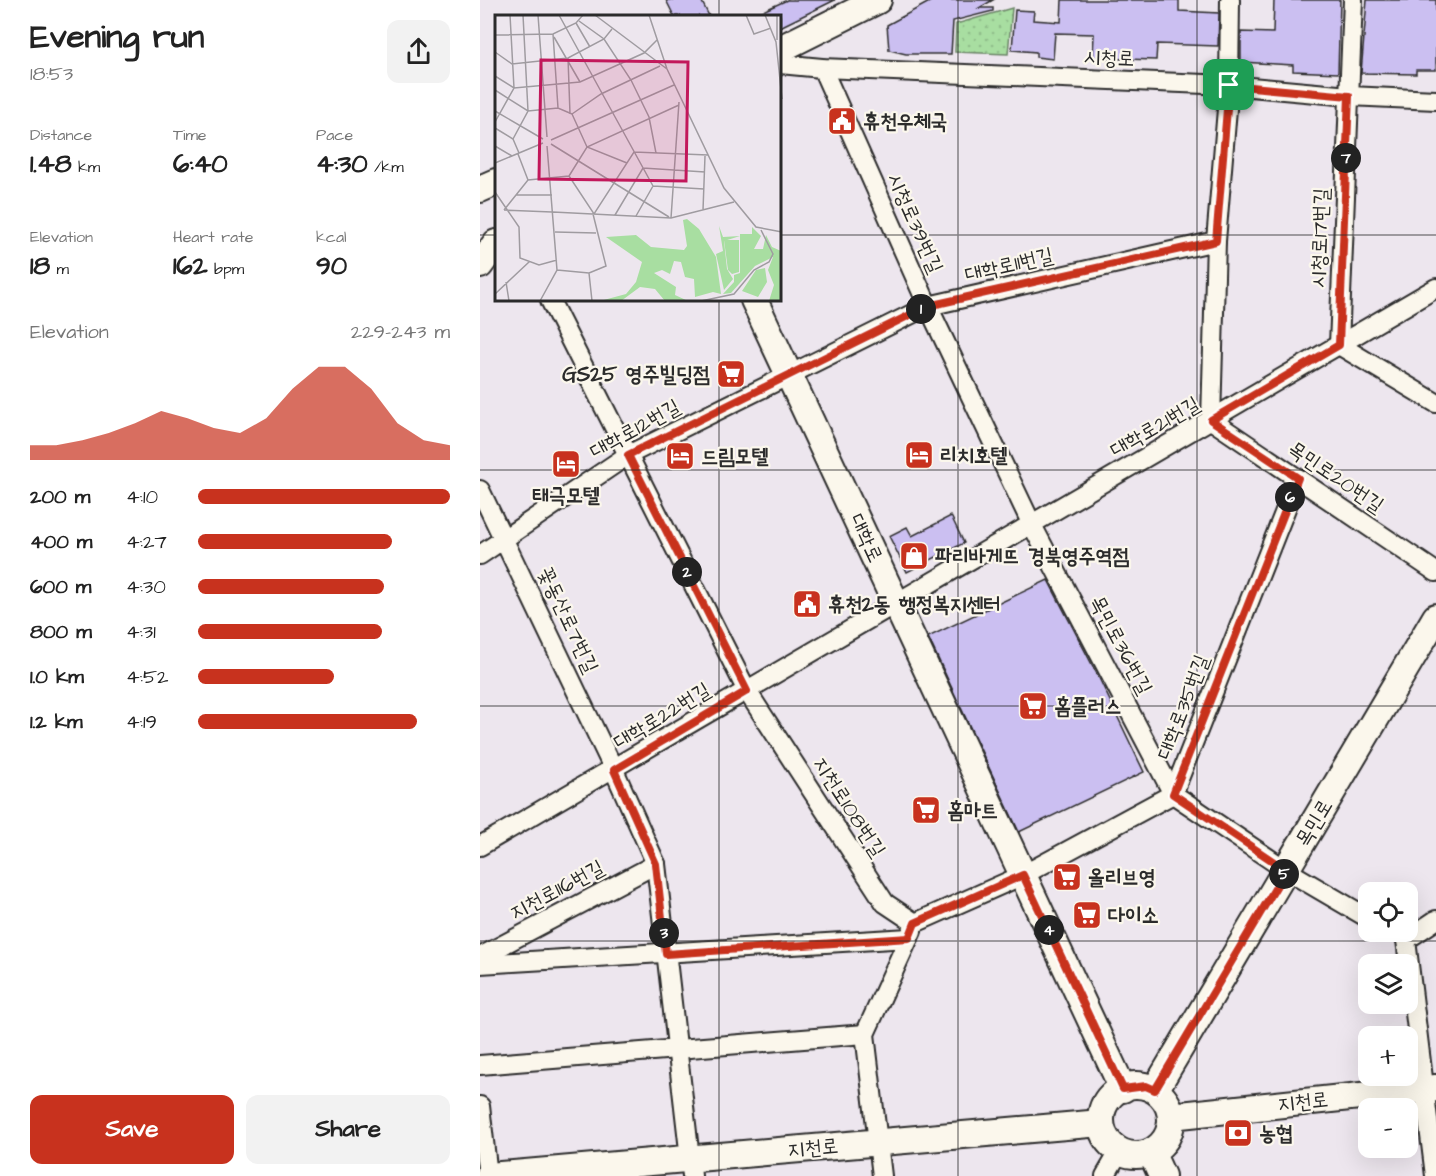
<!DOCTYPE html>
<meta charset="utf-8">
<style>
:root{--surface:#fff;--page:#f2f2f2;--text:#222;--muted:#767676;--accent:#c8321e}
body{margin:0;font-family:"Architects Daughter","Poor Story",sans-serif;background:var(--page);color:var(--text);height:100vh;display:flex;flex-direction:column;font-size:22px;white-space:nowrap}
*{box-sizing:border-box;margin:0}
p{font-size:20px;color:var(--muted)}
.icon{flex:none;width:33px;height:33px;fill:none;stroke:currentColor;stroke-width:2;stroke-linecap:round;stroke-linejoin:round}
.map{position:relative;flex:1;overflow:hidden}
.side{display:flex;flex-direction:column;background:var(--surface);width:480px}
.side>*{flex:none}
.fabs{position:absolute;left:878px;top:882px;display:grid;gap:12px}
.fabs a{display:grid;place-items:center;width:60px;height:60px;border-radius:12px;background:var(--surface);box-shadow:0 6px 24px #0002;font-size:30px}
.pin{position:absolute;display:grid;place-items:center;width:51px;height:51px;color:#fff;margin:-26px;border-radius:12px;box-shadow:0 3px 9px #0006}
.km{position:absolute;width:30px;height:30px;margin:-15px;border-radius:50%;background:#222;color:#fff;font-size:16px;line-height:30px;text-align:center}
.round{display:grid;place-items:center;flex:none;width:63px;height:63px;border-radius:12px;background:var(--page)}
.overview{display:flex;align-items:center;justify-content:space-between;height:102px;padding:0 30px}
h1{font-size:33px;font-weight:700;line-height:45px}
.stats{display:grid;grid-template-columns:repeat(3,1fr);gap:9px;height:102px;padding:6px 30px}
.stats div{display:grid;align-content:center}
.stats b{font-size:26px;font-weight:700}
.stats small{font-size:16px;font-weight:400}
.stats p{font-size:16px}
.chart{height:168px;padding:12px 30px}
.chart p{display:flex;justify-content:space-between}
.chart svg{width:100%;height:108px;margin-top:6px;fill:var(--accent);opacity:.7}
.action{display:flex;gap:12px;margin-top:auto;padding:12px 30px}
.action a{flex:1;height:69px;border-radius:12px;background:var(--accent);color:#fff;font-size:24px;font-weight:700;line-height:69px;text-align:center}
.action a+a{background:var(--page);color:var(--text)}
ul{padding:0 30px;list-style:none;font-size:20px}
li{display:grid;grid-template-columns:96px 72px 1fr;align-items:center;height:45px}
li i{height:15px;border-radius:8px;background:var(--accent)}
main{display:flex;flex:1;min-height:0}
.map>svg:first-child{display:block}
.park{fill:url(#park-dots);stroke:#6a8466;stroke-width:1.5}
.building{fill:#cbbff1;stroke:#2b2b2b;stroke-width:1.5}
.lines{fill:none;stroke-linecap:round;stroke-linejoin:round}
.street-casing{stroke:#2b2b2b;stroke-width:22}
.secondary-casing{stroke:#2b2b2b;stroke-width:30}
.street{stroke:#fbf7ec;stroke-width:18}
.secondary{stroke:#fbf7ec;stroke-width:26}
.route-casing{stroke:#fff;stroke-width:12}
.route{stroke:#c8321e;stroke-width:8}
.grid{fill:none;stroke:#2b2b2b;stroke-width:1.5;stroke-opacity:0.55}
.labels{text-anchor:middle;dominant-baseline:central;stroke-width:4.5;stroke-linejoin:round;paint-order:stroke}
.street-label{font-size:21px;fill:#2b2b2b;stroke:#fbf7ec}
.poi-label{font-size:21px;font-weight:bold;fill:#2b2b2b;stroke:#fbf7ec;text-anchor:start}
.inset-road{fill:none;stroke:#9f9ba0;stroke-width:1.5}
.view{fill:#c2185b;fill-opacity:0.15;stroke:#c2185b;stroke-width:3}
.inset-edge{fill:none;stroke:#2b2b2b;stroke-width:3}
</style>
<main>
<section class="side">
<div class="overview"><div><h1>Evening run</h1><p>18:53</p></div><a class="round"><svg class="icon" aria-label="share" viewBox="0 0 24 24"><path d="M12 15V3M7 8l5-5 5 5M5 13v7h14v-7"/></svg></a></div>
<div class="stats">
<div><p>Distance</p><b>1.48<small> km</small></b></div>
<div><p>Time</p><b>6:40</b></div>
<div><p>Pace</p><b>4:30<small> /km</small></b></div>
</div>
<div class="stats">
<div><p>Elevation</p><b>18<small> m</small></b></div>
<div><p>Heart rate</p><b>162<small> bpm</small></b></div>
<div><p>kcal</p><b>90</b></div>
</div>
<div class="chart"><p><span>Elevation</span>229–243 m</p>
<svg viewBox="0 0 160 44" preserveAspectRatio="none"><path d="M0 44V38L10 38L20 36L30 33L40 29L50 24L60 27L70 31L80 33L90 27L100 15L110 6L120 6L130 15L140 29L150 36L160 38V44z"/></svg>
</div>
<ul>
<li><b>200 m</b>4:10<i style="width:100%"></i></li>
<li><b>400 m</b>4:27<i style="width:77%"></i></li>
<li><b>600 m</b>4:30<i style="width:74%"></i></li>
<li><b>800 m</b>4:31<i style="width:73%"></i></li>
<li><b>1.0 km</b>4:52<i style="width:54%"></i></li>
<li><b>1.2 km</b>4:19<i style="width:87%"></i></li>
</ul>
<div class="action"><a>Save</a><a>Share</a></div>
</section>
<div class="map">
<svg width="956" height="1176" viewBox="0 0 956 1176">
<defs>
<pattern id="park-dots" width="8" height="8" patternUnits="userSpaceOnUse" patternTransform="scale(1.5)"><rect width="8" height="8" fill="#a8dea1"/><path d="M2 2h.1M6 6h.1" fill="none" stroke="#91bf8b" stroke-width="1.8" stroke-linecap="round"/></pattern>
</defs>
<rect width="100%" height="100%" fill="#ede6ee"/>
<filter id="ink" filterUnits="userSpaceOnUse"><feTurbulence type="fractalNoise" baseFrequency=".0167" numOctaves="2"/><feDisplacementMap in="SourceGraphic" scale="12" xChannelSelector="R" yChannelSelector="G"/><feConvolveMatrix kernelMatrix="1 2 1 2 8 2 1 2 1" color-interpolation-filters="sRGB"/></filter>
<g filter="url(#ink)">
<polygon class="park" points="532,8 528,54 475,52 476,24"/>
<g class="building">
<polygon points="186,0 221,0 229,16 194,16"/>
<polygon points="307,0 355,0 300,27 300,16 272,16"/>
<polygon points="453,0 513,0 499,8 513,8 513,11 473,21 471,54 426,54 409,50 407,25"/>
<polygon points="582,0 699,0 699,11 739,13 738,46 677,44 676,60 613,58 614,34 575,33 573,59 556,57 556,52 532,50 535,10 554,11 553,20 581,22"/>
<polygon points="794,0 860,0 858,73 813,71 813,65 761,62 761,32 793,33"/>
<polygon points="887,0 956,0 956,70 936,70 936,74 881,73"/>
<polygon points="471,516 484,543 427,572 409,536 427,527 432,536"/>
<polygon points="568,580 619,678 664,772 539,832 448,637"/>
</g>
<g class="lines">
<g class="street-casing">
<g id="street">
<polyline points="750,0 749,85 736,241 731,420 956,572"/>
<polyline points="873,0 859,345 956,403"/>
<polyline points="300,64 342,68 749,85 869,96 956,100"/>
<polyline points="342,68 448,306 552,525 693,794 806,870 888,918"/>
<polyline points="70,300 267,691 405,903 435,923"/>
<polyline points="0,490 134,770 176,864 212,1176"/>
<polyline points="0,555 148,455 448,306 736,241"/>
<polyline points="0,846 956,288"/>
<polyline points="435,923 543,875 693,794 818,478"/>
<polyline points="926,940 955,1176"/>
<polyline points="926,940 956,920"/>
<polyline points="0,957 176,864"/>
<polyline points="0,964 429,938"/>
<polyline points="0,1065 385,1034"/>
<polyline points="0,1106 8,1176"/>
<polyline points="402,1176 385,1034 432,931"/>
<polyline points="625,1176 639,1152"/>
</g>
</g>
<g class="secondary-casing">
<g id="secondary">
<polyline points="300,49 398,0"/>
<polyline points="0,189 16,182"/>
<polyline points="0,265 16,243"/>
<polyline points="274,300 643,1089"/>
<circle cx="656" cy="1120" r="35"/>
<polyline points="675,1090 956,617"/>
<polyline points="691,1116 956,1088"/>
<polyline points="671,1152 682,1176"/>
<polyline points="9,1176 621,1123"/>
</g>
</g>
<use href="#street" class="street"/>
<use href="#secondary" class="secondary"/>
</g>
</g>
<g class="lines" filter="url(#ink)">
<g class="route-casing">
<polygon id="route" points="749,85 869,96 859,345 731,420 818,478 693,794 806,870 675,1090 666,1086 643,1089 543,875 435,923 429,938 186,954 176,864 134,770 267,691 148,455 448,306 736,241"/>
</g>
<use href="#route" class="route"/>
</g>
<path class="grid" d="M239 0V16M478 0V1176M717 0V1176M0 235H16M300 235H956M239 300V1176M0 470H956M0 706H956M0 941H956"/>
<defs>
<g id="civic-square" transform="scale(1.5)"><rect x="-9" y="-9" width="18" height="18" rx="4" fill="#c8321e" stroke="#fbf7ec"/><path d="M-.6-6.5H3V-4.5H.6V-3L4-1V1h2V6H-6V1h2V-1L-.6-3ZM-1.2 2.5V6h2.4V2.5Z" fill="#fff"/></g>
<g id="supermarket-square" transform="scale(1.5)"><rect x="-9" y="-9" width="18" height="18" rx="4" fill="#c8321e" stroke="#fbf7ec"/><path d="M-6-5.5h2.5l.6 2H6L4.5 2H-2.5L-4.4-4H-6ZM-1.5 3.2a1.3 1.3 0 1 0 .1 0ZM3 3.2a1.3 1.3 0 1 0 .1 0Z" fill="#fff"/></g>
<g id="hotel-square" transform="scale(1.5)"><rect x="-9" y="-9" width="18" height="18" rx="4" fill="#c8321e" stroke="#fbf7ec"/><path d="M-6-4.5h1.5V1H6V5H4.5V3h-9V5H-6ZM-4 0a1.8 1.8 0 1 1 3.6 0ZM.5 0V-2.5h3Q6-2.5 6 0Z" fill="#fff"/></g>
<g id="shop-square" transform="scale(1.5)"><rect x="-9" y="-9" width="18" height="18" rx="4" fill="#c8321e" stroke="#fbf7ec"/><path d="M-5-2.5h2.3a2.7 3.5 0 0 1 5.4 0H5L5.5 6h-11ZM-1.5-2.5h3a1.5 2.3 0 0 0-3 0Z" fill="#fff"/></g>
<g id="bank-square" transform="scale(1.5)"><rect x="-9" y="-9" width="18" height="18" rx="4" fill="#c8321e" stroke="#fbf7ec"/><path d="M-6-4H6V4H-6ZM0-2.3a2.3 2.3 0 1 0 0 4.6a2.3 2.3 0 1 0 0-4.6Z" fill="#fff"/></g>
</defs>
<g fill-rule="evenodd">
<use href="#civic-square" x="362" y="121"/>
<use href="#supermarket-square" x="251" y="374"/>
<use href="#hotel-square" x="439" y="455"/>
<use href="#hotel-square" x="200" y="456"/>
<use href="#hotel-square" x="86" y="464"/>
<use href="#shop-square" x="434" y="556"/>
<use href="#civic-square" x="327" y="604"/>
<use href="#supermarket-square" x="553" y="706"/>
<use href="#supermarket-square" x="446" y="810"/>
<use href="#supermarket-square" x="587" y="877"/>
<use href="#supermarket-square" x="607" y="915"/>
<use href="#bank-square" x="758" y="1133"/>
</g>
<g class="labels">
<g class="street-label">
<text transform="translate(629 58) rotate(2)">시청로</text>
<text transform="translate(435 223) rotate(66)">시청로39번길</text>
<text transform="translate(840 238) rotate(-88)">시청로17번길</text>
<text transform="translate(529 265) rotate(-13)">대학로11번길</text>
<text transform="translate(675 427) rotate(-30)">대학로21번길</text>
<text transform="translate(155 429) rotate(-29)">대학로12번길</text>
<text transform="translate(856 477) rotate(34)">목민로20번길</text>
<text transform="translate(386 538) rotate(65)">대학로</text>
<text transform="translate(88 620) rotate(65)">꽃동산로7번길</text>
<text transform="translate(641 645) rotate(62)">목민로36번길</text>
<text transform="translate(703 707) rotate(-69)">대학로35번길</text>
<text transform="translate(182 716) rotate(-31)">대학로22번길</text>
<text transform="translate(369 807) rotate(57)">지천로108번길</text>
<text transform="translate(834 823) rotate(-59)">목민로</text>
<text transform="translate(77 890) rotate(-28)">지천로116번길</text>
<text transform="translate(823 1102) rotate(-6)">지천로</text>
<text transform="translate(333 1148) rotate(-5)">지천로</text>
</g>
<g class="poi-label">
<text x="383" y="121">휴천우체국</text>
<text x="230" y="374" text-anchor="end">GS25 영주빌딩점</text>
<text x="460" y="455">리치호텔</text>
<text x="221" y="456">드림모텔</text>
<text x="86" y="495" text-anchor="middle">태극모텔</text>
<text x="455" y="556">파리바게뜨 경북영주역점</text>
<text x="348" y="604">휴천2동 행정복지센터</text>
<text x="574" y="706">홈플러스</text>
<text x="467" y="810">홈마트</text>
<text x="608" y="877">올리브영</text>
<text x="628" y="915">다이소</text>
<text x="779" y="1133">농협</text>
</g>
</g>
<g transform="translate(15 15)">
<rect width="286" height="286" fill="#ede6ee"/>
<path d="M224 211 228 222 245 221 229 226 232 254 238 264 229 275 221 239 228 236ZM270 253 272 267 263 282 247 276 261 255Z" fill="#a8dea1"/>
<path d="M192 204 204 214 221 242 226 279 218 277 200 282 199 264 190 262 186 247 179 246 175 259 167 255 159 258 181 272 180 280 193 286H170L160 274 145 272 126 286H105L131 279 141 267 147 247 111 222 141 220 156 232 189 235 192 231 188 205ZM257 212 266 221 259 234H268L271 220 277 232 286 236V286H274L279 270 273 255 278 242 260 251 236 278 228 279 239 267V260L245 258V219H257Z" fill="#a8dea1"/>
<path d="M229 225H244V257L237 259 233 255Z" fill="#a8dea1"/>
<path class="inset-road" d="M43 0 52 122M64 0 158 171M100 0 172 54M154 0 172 54 229 173 261 212 287 217M251 0 259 19 276 13M270 0 281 27 287 84M84 6 109 24 136 65 154 102 161 138M81 8 95 32M58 19 63 93M0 20 58 19 81 8 88 0M59 22 85 67M282 25V0M0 37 17 49 73 43 109 24 117 14M73 43 75 99M0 61 19 73 85 67 149 38 162 25M0 75 33 96 63 93 77 99M0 96 48 124M77 99 106 79 165 51M77 99 92 132 132 148M0 107 19 73 15 0M0 113 18 124 24 138M18 124 33 96 28 0M56 125 179 70M56 129 174 202M0 131 17 141M23 139 33 165M0 148 48 128M74 161 99 199 139 137 213 140M74 161 92 132 184 90M158 171 209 174M0 177 24 212 25 243 44 250 62 245M21 180H57M9 195 33 165 74 161M9 195 57 197M208 195 210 141M58 197 176 203 239 187M120 200 148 153 210 157M141 201 158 171M176 203 184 87M60 217 101 218M62 255 94 258M11 267 14 286M0 279 34 247M45 286 62 255 52 131M97 286 94 258 111 251 98 199M206 286 239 279 259 255 274 247 278 239 266 215"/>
<path class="view" d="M46 45 193 47 191 166 44 164Z"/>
<rect width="286" height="286" class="inset-edge"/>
</g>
</svg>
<div class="fabs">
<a><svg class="icon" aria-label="locate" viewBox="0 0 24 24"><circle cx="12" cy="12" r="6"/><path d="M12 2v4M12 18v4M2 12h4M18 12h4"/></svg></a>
<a><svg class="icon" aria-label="layers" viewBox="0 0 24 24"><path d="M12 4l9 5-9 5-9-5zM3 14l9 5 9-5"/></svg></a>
<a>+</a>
<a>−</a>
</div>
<div class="pin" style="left:749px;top:85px;background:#1e9e55"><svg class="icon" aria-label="arrive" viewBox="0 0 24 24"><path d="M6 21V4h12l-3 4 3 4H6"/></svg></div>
<b class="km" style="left:441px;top:309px">1</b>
<b class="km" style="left:207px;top:572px">2</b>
<b class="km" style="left:184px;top:933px">3</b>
<b class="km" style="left:569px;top:930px">4</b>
<b class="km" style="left:804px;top:874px">5</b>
<b class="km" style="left:810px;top:497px">6</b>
<b class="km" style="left:866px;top:158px">7</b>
</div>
</main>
